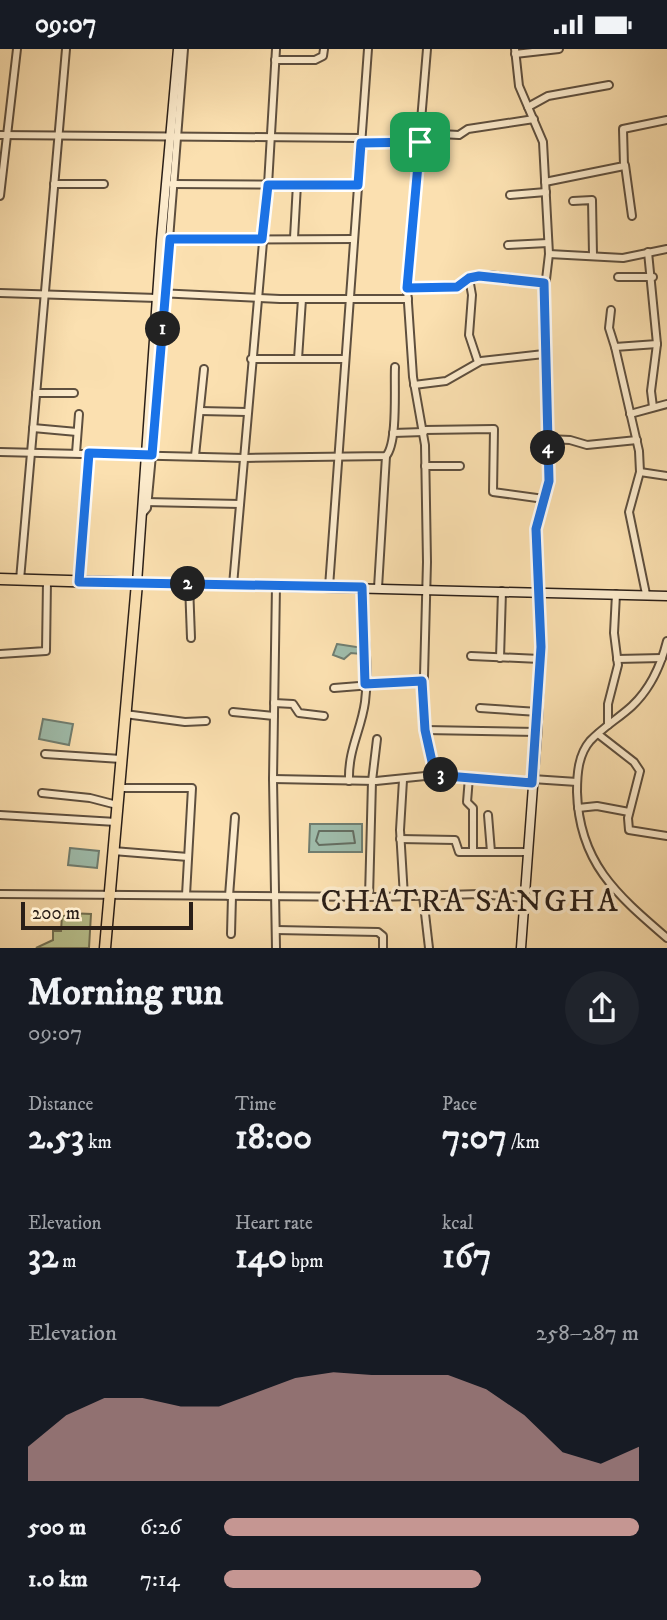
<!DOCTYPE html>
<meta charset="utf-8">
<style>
:root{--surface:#171b24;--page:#20242c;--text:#f1f3f6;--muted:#9ea1a6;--accent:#c59692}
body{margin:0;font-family:"IM FELL DW Pica",serif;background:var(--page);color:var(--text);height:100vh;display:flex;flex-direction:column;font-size:26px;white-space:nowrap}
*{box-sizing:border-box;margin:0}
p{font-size:23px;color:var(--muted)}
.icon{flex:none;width:38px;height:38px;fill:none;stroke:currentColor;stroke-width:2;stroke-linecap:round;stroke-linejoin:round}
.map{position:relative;height:899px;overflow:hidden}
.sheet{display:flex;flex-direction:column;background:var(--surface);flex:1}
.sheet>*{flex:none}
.scale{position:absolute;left:21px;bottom:18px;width:172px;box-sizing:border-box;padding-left:7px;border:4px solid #2a1f18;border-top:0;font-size:19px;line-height:24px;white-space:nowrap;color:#2a1f18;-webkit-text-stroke:5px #fcebcc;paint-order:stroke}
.pin{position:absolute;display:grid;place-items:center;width:60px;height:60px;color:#fff;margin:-30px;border-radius:14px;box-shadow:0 4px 10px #0006}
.km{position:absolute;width:35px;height:35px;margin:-18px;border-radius:50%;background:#222;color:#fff;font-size:19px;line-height:35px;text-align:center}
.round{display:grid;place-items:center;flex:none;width:74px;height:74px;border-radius:37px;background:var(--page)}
.headline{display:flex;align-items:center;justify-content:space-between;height:119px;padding:0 28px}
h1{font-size:38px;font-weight:700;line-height:52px}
.stats{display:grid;grid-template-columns:repeat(3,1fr);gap:10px;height:119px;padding:7px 28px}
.stats div{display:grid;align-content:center}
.stats b{font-size:35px;font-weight:700}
.stats small{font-size:19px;font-weight:400}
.stats p{font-size:19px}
.chart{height:196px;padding:14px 28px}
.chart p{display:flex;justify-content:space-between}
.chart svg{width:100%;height:126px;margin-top:7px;fill:var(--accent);opacity:.7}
ul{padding:0 28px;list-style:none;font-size:23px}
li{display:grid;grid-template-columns:112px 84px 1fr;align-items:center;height:52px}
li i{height:18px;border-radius:9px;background:var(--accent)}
.status{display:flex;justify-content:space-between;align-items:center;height:49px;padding:0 35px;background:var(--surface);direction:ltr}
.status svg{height:19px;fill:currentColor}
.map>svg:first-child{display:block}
.green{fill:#b9c390;stroke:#727154;stroke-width:2}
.water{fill:#9fbdac;stroke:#707e71;stroke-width:2}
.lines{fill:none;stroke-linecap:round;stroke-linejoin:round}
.shore{stroke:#646e62;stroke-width:2}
.street-casing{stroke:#5e4f3e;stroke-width:10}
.secondary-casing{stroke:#2a1f18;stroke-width:11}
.primary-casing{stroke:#2a1f18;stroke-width:13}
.street{stroke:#fcebcc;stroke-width:6}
.secondary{stroke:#fcebcc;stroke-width:8}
.primary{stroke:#fbe0b0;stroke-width:10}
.route-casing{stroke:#fff;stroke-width:14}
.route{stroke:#1a73e8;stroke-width:9}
.labels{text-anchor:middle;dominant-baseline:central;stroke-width:7;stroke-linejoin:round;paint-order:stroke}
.neighbourhood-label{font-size:32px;letter-spacing:2px;fill:#2a1f18;stroke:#fcebcc}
</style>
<div class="status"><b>09:07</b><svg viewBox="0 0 49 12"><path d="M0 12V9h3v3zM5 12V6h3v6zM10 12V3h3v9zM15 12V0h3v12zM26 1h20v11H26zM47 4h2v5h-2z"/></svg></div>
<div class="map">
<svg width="667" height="899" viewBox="0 0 667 899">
<rect width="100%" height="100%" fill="#fbe0b0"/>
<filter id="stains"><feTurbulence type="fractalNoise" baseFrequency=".00286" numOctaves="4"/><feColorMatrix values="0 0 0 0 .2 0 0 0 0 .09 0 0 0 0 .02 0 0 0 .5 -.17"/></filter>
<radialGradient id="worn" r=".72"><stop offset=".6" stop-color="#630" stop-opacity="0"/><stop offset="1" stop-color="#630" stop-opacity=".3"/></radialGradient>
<polygon class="green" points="68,864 91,865 89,899 36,899 53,891 53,882 61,882 62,867 68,867"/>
<g class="water">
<polygon points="337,595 363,599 361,605 351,604 344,610 333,606"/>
<polygon points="43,670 73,675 69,696 39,690"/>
<polygon points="310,775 362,775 362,803 309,803"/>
<polygon points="70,799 99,802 97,819 68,816"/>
</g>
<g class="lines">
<polygon class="shore" points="319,782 353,782 355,794 319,796 316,792"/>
<g class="street-casing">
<g id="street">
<polyline points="427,0 407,239 413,328 425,396 427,513 423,665 435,726"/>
<polyline points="515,0 519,37 543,93 549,205 543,256 549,432 536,480 539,543"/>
<polyline points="515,5 559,0"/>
<polyline points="275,11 315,11 323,7 324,0"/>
<polyline points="528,58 548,47 609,36"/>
<polyline points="421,84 459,86 468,80 534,70"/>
<polyline points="0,86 361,89"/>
<polyline points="361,94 420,93"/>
<polyline points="625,116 632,167"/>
<polyline points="545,133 624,117 623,80 667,71"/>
<polyline points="54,135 104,135"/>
<polyline points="172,135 358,136"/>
<polyline points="510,146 546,143"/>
<polyline points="0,147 17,0"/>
<polyline points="573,152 592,151 593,206"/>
<polyline points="294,189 297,135"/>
<polyline points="167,191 354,190"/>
<polyline points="508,196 548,194"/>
<polyline points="549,205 623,209 667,200"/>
<polyline points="618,228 653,228"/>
<polyline points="469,229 472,246 469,286 478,313"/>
<polyline points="407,239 457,238 472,228 490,226 544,234"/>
<polyline points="0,244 157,249"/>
<polyline points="158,244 280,250 408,250"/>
<polyline points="611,261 609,279 615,298"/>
<polyline points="251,310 345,310"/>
<polyline points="298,310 302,250"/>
<polyline points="414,336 446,332 481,312 544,305"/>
<polyline points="36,344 74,344"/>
<polyline points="653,358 651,342 657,295"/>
<polyline points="200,362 247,363"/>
<polyline points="630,365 667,355"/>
<polyline points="33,379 77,383"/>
<polyline points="424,381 494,380 493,443 544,450"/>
<polyline points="393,384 424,383"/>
<polyline points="548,390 570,391 587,396 637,391"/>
<path d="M0 403 244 409 386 407C398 394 394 337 395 318"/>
<polyline points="76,404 79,365"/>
<polyline points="195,407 204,320"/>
<polyline points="425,417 460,417"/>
<polyline points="640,423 667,427"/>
<polyline points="145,453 240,455"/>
<polyline points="142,465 147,459 152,406 184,0"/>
<polyline points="20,531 66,0"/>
<polyline points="79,533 88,404"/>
<polyline points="189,535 191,589"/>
<polyline points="233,536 268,136 276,0"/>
<polyline points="329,538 368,0"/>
<polyline points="378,539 386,407"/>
<polyline points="646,545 629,463 640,423 639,402 615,298 657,295 648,203"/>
<path d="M667 592C661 616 650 640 632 657 619 669 602 679 590 692 578 706 577 726 577 743 579 814 617 846 667 889"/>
<polyline points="0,605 46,602 47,532"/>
<polyline points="471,607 540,610"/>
<polyline points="500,609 502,542"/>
<polyline points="617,610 662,609"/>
<polyline points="334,639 422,632"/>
<polyline points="274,654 293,655 299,664 324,667"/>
<polyline points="480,659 538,663"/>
<polyline points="233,663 274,667"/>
<polyline points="125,665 185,673 206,672"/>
<polyline points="608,676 608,655 618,616 614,584 616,545"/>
<polyline points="425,681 537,683"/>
<polyline points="598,685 634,713 640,722 628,769 629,781 667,787"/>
<polyline points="45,705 121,710"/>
<polyline points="469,728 467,753 473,759 473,803"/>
<polyline points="273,730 376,732 435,726 532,734"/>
<polyline points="532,730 577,733"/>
<polyline points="403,731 400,781 404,848"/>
<path d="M349 732C348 700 361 682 365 653 370 615 362 577 362 538"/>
<polyline points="119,739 192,739 186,846"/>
<polyline points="42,744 90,749 117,756"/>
<polyline points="578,759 597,757 629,763"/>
<polyline points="0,766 116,773"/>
<polyline points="488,766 491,803"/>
<polyline points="400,790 455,791 459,803 528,803"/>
<polyline points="113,802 188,808"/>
<polyline points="0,845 378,848 480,845 524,849"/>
<polyline points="229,847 235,768"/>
<polyline points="423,847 429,899"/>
<polyline points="369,848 372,732 377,690"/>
<polyline points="276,881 378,883 383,887 383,899"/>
<polyline points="231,885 232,847"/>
<polyline points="276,899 273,730 276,536"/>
</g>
</g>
<g class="secondary-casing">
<g id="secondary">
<polyline points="178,0 161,191 137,534 667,547"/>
<polyline points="521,899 537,683 541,598 539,543"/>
</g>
</g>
<g class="primary-casing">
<polyline id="primary" points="0,530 137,534 105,899"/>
</g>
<use href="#street" class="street"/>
<use href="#secondary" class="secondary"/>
<use href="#primary" class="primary"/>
</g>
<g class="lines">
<g class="route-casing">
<polygon id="route" points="420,93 407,239 457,238 469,229 479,227 544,234 549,432 536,480 541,598 532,734 435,726 425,681 422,632 365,635 362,538 79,533 89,404 152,406 170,190 262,190 268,136 358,136 361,94"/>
</g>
<use href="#route" class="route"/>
</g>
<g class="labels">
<g class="neighbourhood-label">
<text x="470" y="853">CHATRA SANGHA</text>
</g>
</g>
<rect width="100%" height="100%" filter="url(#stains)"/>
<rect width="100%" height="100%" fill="url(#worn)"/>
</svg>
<div class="scale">200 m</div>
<div class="pin" style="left:420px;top:93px;background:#1e9e55"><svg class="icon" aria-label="arrive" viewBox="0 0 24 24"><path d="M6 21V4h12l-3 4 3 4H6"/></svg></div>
<b class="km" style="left:163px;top:280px">1</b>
<b class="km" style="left:188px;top:535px">2</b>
<b class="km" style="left:441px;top:726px">3</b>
<b class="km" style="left:548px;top:399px">4</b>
</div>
<section class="sheet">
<div class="headline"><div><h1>Morning run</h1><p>09:07</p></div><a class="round"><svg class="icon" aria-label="share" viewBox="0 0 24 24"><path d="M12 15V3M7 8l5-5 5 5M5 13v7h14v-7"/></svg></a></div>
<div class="stats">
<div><p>Distance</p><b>2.53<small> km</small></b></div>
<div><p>Time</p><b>18:00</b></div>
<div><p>Pace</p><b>7:07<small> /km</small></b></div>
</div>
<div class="stats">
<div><p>Elevation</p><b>32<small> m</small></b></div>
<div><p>Heart rate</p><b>140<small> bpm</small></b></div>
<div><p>kcal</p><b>167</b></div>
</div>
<div class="chart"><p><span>Elevation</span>258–287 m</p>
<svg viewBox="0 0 160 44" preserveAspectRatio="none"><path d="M0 44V32L10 21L20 15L30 15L40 18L50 18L60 13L70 8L80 6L90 7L100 7L110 7L120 12L130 21L140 34L150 38L160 32V44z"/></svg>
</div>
<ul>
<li><b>500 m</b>6:26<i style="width:100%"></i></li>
<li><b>1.0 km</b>7:14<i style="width:62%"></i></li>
</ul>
</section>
